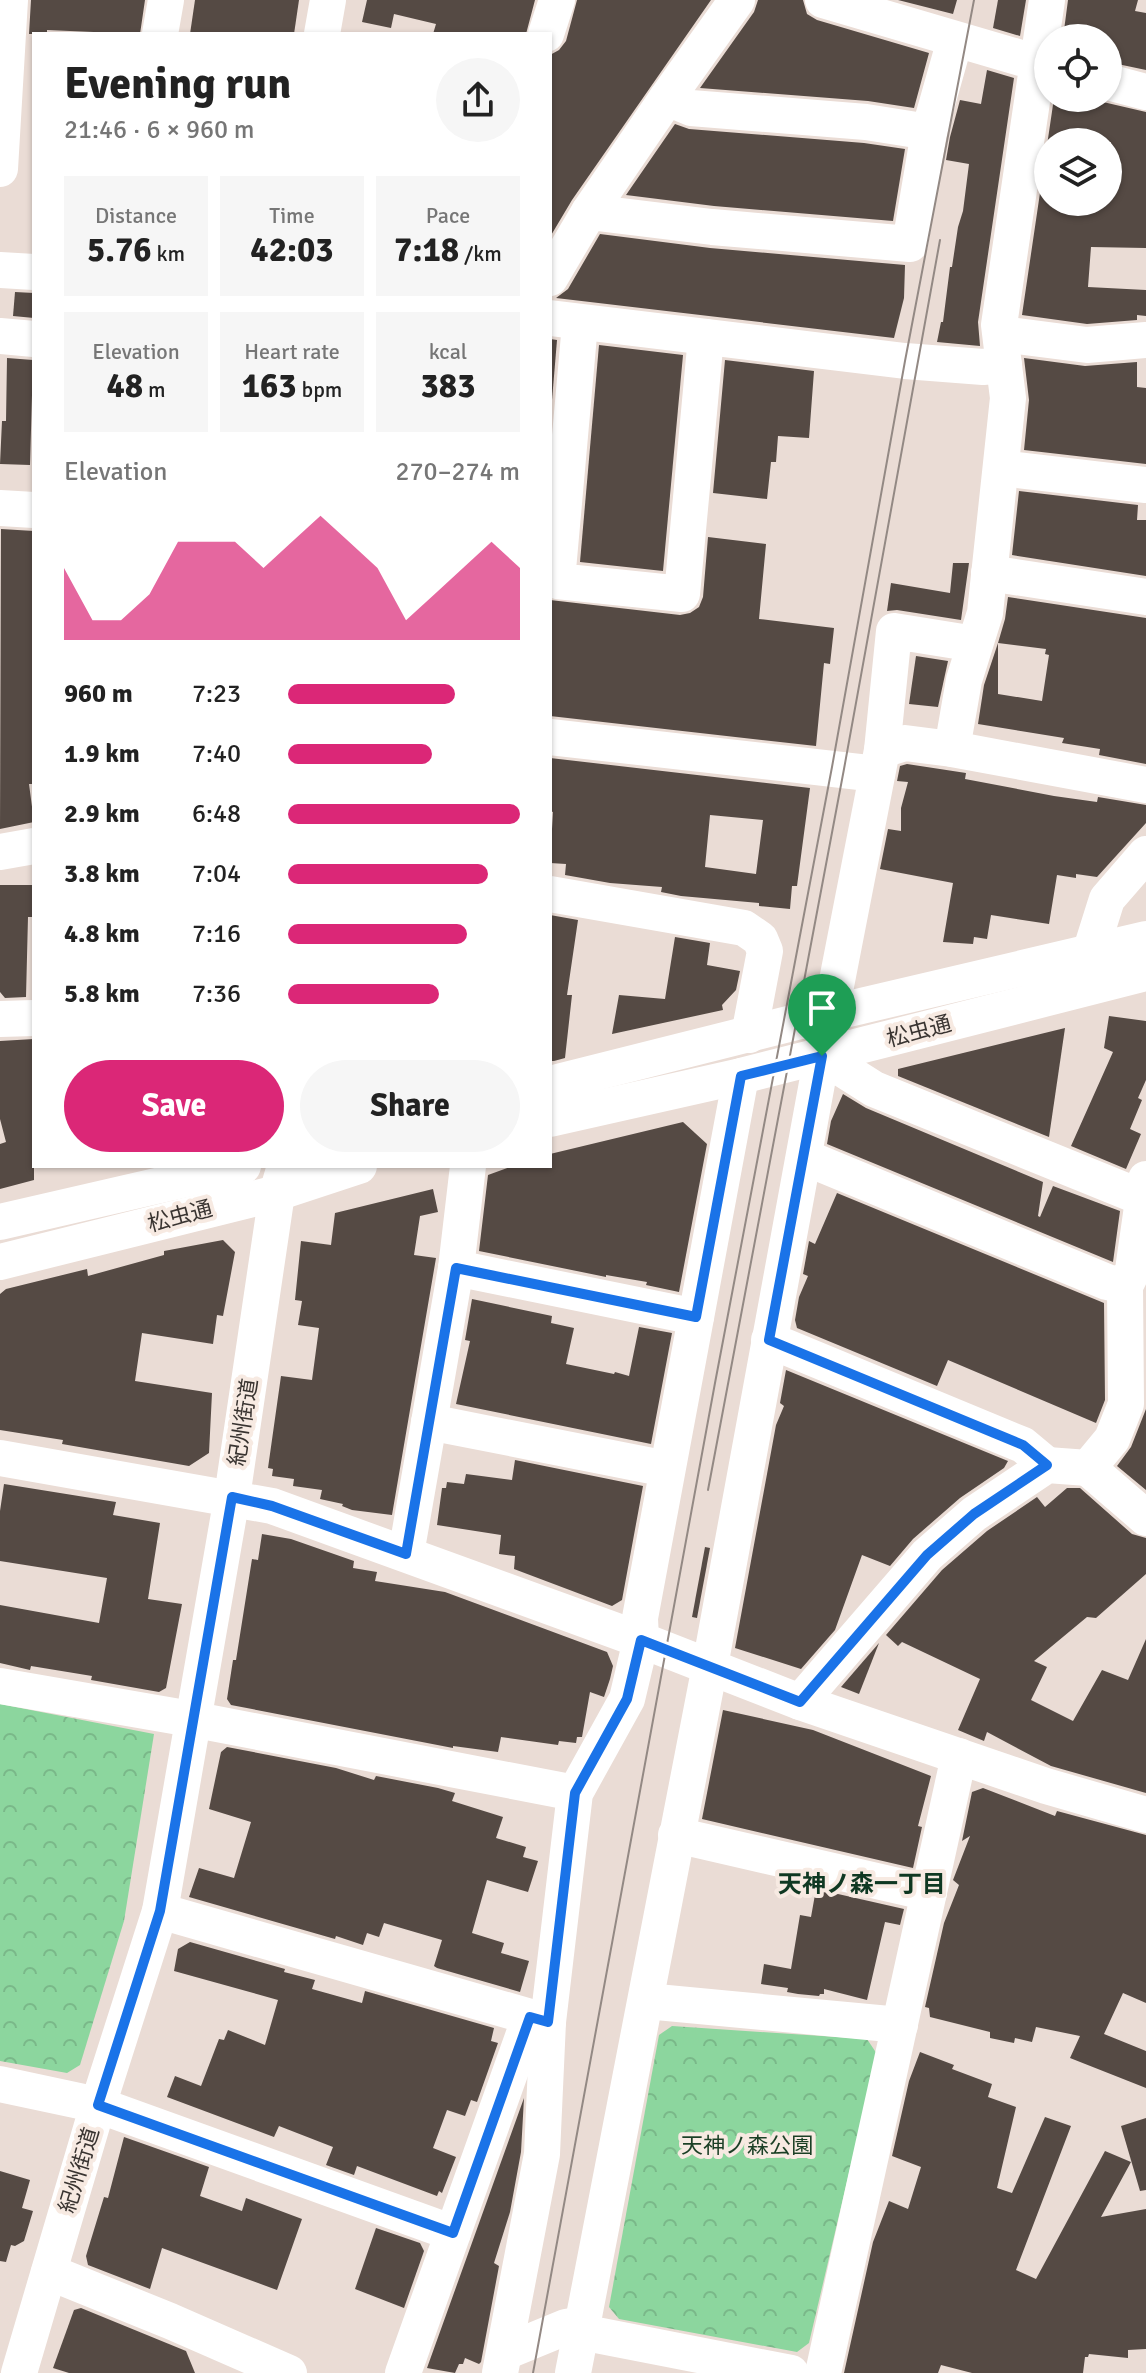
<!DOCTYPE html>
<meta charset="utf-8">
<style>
:root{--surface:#fff;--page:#f6f6f6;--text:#222;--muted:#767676;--accent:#db2777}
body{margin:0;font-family:Signika,"Noto Sans JP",sans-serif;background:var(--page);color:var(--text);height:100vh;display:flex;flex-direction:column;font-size:30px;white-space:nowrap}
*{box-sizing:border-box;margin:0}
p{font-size:26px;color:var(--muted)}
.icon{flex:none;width:44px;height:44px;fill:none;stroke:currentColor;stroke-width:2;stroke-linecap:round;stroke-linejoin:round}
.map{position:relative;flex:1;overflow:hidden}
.panel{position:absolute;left:32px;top:32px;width:520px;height:1136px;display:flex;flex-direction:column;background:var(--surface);border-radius:0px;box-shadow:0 2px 6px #0004}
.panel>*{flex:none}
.buttons{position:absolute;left:1034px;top:24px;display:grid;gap:16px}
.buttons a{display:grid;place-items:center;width:88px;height:88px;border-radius:50%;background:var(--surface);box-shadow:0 2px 6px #0004;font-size:40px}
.pin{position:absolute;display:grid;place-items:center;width:68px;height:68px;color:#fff;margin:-82px -34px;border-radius:50% 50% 50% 0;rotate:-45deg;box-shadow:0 0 8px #0007}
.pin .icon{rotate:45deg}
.round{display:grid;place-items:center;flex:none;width:84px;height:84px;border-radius:42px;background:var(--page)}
.overview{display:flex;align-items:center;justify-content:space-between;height:136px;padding:0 32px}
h1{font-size:44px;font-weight:800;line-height:60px}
.metrics{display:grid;grid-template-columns:repeat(3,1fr);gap:12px;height:136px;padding:8px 32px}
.metrics div{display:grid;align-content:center;border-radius:0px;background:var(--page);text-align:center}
.metrics b{font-size:34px;font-weight:800}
.metrics small{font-size:22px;font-weight:400}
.metrics p{font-size:22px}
.chart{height:224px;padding:16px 32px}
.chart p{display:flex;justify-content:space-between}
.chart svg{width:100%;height:144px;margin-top:8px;fill:var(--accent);opacity:.7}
.cta{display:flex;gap:16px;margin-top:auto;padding:16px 32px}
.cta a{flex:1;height:92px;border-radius:48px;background:var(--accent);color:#fff;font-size:32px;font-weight:800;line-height:92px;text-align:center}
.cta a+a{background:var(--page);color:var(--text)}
ul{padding:0 32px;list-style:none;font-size:26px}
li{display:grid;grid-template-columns:128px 96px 1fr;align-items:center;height:60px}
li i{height:20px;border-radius:10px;background:var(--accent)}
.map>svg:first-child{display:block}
.park{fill:url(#park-crowns)}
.building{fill:#554a44;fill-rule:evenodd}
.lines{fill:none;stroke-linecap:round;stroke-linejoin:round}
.minor{stroke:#fff;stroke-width:36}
.tram{stroke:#938984;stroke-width:2}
.route-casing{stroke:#fff;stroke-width:16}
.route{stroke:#1a73e8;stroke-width:10}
.labels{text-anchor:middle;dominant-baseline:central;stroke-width:8;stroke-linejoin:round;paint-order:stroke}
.street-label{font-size:22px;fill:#393431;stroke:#f7eae2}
.park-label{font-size:22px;fill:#1b3f25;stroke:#f7eae2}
.neighbourhood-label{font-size:24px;font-weight:bold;fill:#0f3822;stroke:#f7eae2}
</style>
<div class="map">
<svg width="1146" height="2373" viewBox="0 0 1146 2373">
<defs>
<pattern id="park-crowns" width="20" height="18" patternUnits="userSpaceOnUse" patternTransform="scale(2)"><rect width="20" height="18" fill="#8cd69e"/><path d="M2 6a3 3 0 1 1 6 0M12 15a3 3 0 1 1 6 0" fill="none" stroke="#7ab889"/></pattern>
</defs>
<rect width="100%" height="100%" fill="#eadcd5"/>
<g class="park">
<polygon points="0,1704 154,1734 124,1921 80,2065 67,2073 0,2061"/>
<polygon points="672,2026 867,2039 877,2054 809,2343 797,2352 619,2319 609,2307 659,2035"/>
</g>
<g class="building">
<polygon points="31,0 145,0 140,34 47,30 47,34 29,34"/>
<polygon points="195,0 299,0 294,34 190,34"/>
<polygon points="367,0 535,0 526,34 433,34 436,24 394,14 391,28 362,22"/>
<polygon points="577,0 711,0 572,200 550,237 550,55 559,50 566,41"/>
<polygon points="758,0 803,0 807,14 817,20 929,53 914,108 868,101 700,88 754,12"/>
<polygon points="898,0 957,0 953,14 957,15"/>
<polygon points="998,0 1026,0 1020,36 993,28"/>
<polygon points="1068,0 1138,0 1135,11 1146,13 1146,70 1108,62 1108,38 1063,38"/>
<polygon points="987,70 1014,78 978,322 980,346 937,342 941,322 943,322 950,267 952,267 958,227 963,211 969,164 946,160 950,137 960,100 981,104"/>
<path d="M1054 98H1095L1103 102 1146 112V248L1091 247 1088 287 1146 290V316L1137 315V320L1087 324 1022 315ZM1048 142H1111L1108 202H1048Z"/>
<polygon points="675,124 689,129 864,143 905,149 893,221 714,206 626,195"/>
<polygon points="600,234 710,248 905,265 904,298 894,338 556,298 568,289"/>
<polygon points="15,292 34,293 34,318 13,316"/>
<polygon points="550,339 557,340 550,424"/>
<polygon points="599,345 683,355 663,571 580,562"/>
<polygon points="7,358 33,360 30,465 0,464 2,421 6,421"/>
<polygon points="1024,358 1085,366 1137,362 1137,387 1146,388 1146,464 1024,450 1029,400"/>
<polygon points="725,360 814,371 809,438 778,436 776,462 771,462 767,499 713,493"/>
<polygon points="1019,491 1138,505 1137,520 1146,520 1146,576 1012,555"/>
<polygon points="1,529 34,531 34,784 29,784 34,822 0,829"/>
<polygon points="708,537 766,544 759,619 834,628 830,664 824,663 816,746 550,716 550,600 680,615 690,613 699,607 703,597"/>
<polygon points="953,563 969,563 961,620 897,610 887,611 891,583 950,593"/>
<polygon points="1008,597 1146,618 1146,764 1099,755 1100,749 1062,743 1064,738 978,724 984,685 998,643 998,694 1042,701 1049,655 1045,654 1046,649 998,643 1005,619"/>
<polygon points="916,656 948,661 938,707 909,704"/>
<path d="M550 758 810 788 797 886H792L790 909 759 906V903L681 896 661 892 662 887 610 883 565 875 566 864 550 863 553 812 550 811ZM710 815 763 820 756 874 705 867Z"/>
<polygon points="907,764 966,773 965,779 1054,796 1097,802 1098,797 1146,805 1146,823 1097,877 1076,874 1076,878 1057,875 1049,924 991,915 987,939 974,937 973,944 943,942 953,883 880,869 888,829 901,831 901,808 908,782 897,781 900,766"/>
<polygon points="0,885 34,885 34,917 28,917 26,997 5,998 0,992"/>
<polygon points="550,915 578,920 567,995 572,995 565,1058 554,1061 550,1061"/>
<polygon points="675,937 710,943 707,965 740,971 736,990 722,1005 723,1010 612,1034 619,995 665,999"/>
<polygon points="1109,1016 1146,1021 1146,1080 1138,1098 1142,1100 1130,1129 1141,1134 1126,1169 1071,1146 1113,1052 1104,1048"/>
<polygon points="1065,1028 1049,1137 898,1076 898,1069"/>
<polygon points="34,1039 34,1180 0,1189 0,1144 6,1142 0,1119 0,1041"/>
<polygon points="843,1094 866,1108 1043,1182 1038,1216 1040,1217 1053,1186 1120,1211 1113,1262 827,1144 831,1121"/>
<polygon points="683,1122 707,1144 679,1292 646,1285 647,1282 606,1275 606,1277 479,1251 488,1175 513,1166 550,1166 550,1154"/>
<polygon points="433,1189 438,1212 420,1216 414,1255 436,1258 392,1515 352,1510 342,1506 343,1504 320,1499 322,1490 293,1486 294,1479 272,1476 273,1469 268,1468 281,1376 312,1380 319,1328 298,1325 302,1301 295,1300 301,1241 331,1245 335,1213"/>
<polygon points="837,1193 1104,1303 1105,1400 1096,1423 948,1360 937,1386 797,1328 795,1320 799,1297 808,1276 803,1274 809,1241 815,1244"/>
<polygon points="223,1240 235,1252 223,1316 217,1315 213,1344 142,1333 135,1381 212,1393 209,1453 189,1466 62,1444 63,1440 0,1430 0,1294 6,1289 87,1269 88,1276 164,1255 164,1251"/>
<polygon points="472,1299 552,1316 551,1323 574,1328 566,1364 614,1374 615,1372 629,1376 639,1327 672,1333 651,1444 456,1404 470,1341 465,1340"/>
<polygon points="786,1370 1008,1461 1004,1468 960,1498 913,1539 890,1566 862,1555 835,1630 801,1669 735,1648 776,1425 784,1406 780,1403"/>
<polygon points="1146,1409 1146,1490 1117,1466 1131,1447"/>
<polygon points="515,1460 643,1486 622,1600 612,1606 514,1569 515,1556 499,1554 501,1535 437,1525 442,1488 446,1488 447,1482 464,1484 466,1474 512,1480"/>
<polygon points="4,1484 116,1502 113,1515 160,1523 148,1599 182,1604 166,1688 159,1692 91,1680 92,1676 31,1666 30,1670 0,1663 0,1605 99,1623 107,1578 0,1561 0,1511"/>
<polygon points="1067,1488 1080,1488 1132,1534 1146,1538 1146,1574 1096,1618 1087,1617 1034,1661 1047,1667 1031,1700 1073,1721 1102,1670 1128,1680 1146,1639 1146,1793 1051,1766 987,1732 984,1741 958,1730 980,1679 902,1642 898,1646 886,1635 942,1570 987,1531 1037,1497 1045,1507"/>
<polygon points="262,1534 291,1539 354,1561 353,1568 377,1572 375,1581 445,1592 607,1652 613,1666 610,1679 604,1697 590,1692 582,1737 577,1737 576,1743 559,1741 558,1745 501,1737 498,1752 453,1746 453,1748 231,1705 227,1699 233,1660 236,1660 252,1559 258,1560"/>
<polygon points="705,1547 710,1548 697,1618 692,1617"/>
<polygon points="879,1643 859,1694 841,1687"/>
<polygon points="723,1710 813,1730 931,1776 918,1826 922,1827 913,1868 702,1819"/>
<polygon points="227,1747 336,1768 374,1780 376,1776 438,1788 455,1793 452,1801 503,1817 496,1838 526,1847 523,1857 538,1861 528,1892 487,1880 472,1933 504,1943 501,1953 529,1961 520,1992 437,1968 434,1966 442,1940 384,1923 379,1937 367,1933 363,1945 336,1936 335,1939 189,1897 199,1868 234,1878 251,1822 209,1809 221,1752"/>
<polygon points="983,1788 1055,1816 1057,1811 1146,1835 1146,2003 1123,1993 1104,2034 1146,2051 1146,2088 1070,2058 1080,2036 1036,2027 1032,2042 1015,2038 1014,2043 990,2038 990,2032 930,2017 929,2008 925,2007 944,1923 959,1885 953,1880 970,1836 962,1841 972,1792"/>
<polygon points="816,1889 904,1909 900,1925 885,1922 867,2000 824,1989 824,1994 820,1994 819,1996 798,1994 787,1992 788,1988 761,1984 764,1964 791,1969 800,1915 811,1917"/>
<polygon points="190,1942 285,1969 284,1972 315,1980 312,1989 362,2003 365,1991 494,2028 491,2041 498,2043 477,2102 471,2100 465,2116 447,2110 433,2148 456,2157 442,2193 439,2191 437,2196 357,2166 354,2175 326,2165 333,2147 279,2126 274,2137 167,2097 175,2076 201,2086 219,2039 224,2040 228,2030 265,2045 278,2000 174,1971 178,1949"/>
<polygon points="920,2052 954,2065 952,2069 992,2084 988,2097 1016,2107 997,2188 1012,2193 1045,2117 1071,2126 1016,2270 1036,2279 1105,2151 1131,2162 1101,2217 1146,2209 1146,2349 1128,2350 1128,2358 1089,2354 1088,2357 1085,2357 1083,2373 972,2373 941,2365 938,2373 844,2373 873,2242 889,2201 908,2209 921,2167 892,2156 909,2081"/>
<polygon points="524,2098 521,2152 510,2212 494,2263 499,2266 481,2362 479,2364 465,2358 463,2364 459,2364 455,2373 427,2368"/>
<polygon points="1146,2118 1146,2190 1140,2191 1121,2126"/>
<polygon points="124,2137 209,2167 200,2196 242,2211 246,2198 302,2219 277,2290 162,2248 150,2289 88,2265 86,2256 104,2197 108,2198"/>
<polygon points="0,2171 30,2180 22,2208 33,2211 24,2241 15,2246 11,2245 6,2262 0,2261"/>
<polygon points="376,2228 420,2243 424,2251 404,2308 355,2289"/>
<polygon points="81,2308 186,2351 195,2373 69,2373 53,2368 74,2310"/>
</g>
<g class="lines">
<g class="minor">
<polyline points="823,0 1048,66"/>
<polyline points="160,34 166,0"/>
<polyline points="322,34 328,0"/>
<polyline points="546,34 557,0"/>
<polyline points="1108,82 1146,92"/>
<polyline points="667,98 691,108 866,122 929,132"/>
<polyline points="0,169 10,0"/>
<polyline points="589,212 712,227 910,244 929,132 955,40"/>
<polyline points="0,270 34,272"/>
<polyline points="550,278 589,212 667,98 737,0"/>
<polyline points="550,318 905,361 983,367 1004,365"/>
<polyline points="580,324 557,581 682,594 706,337"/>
<polyline points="1001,334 1087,345 1146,340"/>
<polyline points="0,336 34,339"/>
<polyline points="1001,468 1146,485"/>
<polyline points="0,508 34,510"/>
<polyline points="989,573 1146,597"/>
<polyline points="550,737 877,774"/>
<polyline points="952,749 964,680 985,613 1008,398 999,325 1047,0"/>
<polyline points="882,750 905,743 952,749 1146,785"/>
<polyline points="0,852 34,846"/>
<polyline points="550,894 744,928 760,939 765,951 749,1035"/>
<polyline points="1109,956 1090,953 1107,899 1146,854"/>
<polyline points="840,1011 835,991 882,750 894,631 975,644"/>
<polyline points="0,1019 34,1018"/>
<polyline points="550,1084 840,1011 1146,939"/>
<polyline points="550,1119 741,1076 1146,973"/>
<polyline points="804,1157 1107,1282 1125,1286"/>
<polyline points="0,1222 243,1166"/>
<polyline points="0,1262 277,1193 359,1166"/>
<polyline points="456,1268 696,1317"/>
<polyline points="769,1340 1023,1445 1047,1465"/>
<polyline points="429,1422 667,1469"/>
<polyline points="0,1458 272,1506 641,1640 800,1702 1046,1786 1146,1815"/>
<polyline points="1088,1468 1146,1518"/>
<polyline points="406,1554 456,1268 468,1166"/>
<polyline points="0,1686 191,1719 575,1793"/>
<polyline points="800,1702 927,1555 974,1514 1047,1465 1088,1468 1112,1439 1126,1404 1125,1286 1133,1270 1146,1179"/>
<polyline points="676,1835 929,1893"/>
<polyline points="160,1911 548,2022"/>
<polyline points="646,2001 900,2025"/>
<polyline points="0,2084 98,2105 453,2233"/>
<polyline points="49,2272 170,2321 289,2373"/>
<polyline points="581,2332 791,2373"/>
<polyline points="505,2352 566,2327 583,2324"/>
<polyline points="19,2373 98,2105 160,1911 232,1497 277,1193 285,1166"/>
<polyline points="403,2373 530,2017"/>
<polyline points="500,2373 542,2154 548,2022 575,1793 627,1699 641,1640 640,1618 741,1076"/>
<polyline points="573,2373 710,1666 822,1056 874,1089 1143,1198"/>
<polyline points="823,2373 959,1756"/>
</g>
<g class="tram">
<polyline points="708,1490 844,769 940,240"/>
<polyline points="533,2373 715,1383 832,767 905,361 974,0"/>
</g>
</g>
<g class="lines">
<g class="route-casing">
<polygon id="route" points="822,1056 769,1340 1023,1445 1047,1465 974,1514 927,1555 800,1702 641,1640 627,1699 575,1793 548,2022 530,2017 453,2233 98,2105 160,1911 232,1497 272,1506 406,1554 456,1268 696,1317 741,1076"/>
</g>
<use href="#route" class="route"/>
</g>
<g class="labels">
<g class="street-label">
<text transform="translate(919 1031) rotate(-15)">松虫通</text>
<text transform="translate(180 1216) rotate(-15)">松虫通</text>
<text transform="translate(243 1422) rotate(-81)">紀州街道</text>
<text transform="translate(79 2170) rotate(-73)">紀州街道</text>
</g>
<g class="park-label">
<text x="747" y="2145">天神ノ森公園</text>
</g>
<g class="neighbourhood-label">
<text x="862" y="1884">天神ノ森一丁目</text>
</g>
</g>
</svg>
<div class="buttons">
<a><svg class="icon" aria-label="locate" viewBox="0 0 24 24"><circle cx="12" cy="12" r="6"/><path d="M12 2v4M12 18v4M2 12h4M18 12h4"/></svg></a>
<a><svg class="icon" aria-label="layers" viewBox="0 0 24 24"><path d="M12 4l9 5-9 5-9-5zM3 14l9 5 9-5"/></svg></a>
</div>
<div class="pin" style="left:822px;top:1056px;background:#1e9e55"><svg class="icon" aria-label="arrive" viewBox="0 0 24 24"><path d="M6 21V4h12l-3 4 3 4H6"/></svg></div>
<section class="panel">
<div class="overview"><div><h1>Evening run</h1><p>21:46 · 6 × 960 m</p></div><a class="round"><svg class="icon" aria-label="share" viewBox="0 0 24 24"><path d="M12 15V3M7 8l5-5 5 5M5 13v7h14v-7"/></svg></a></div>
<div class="metrics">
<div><p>Distance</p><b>5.76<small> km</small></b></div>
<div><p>Time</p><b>42:03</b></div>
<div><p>Pace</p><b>7:18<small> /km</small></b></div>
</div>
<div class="metrics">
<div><p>Elevation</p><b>48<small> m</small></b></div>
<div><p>Heart rate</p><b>163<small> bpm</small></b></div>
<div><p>kcal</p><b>383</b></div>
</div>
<div class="chart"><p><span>Elevation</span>270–274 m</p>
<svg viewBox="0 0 160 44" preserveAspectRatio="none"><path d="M0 44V22L10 38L20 38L30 30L40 14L50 14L60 14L70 22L80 14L90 6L100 14L110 22L120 38L130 30L140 22L150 14L160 22V44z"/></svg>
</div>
<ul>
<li><b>960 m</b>7:23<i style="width:72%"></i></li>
<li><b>1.9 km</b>7:40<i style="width:62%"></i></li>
<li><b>2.9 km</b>6:48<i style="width:100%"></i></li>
<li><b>3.8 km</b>7:04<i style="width:86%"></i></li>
<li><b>4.8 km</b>7:16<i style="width:77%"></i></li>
<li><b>5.8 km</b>7:36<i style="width:65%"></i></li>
</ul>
<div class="cta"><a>Save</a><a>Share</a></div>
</section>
</div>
